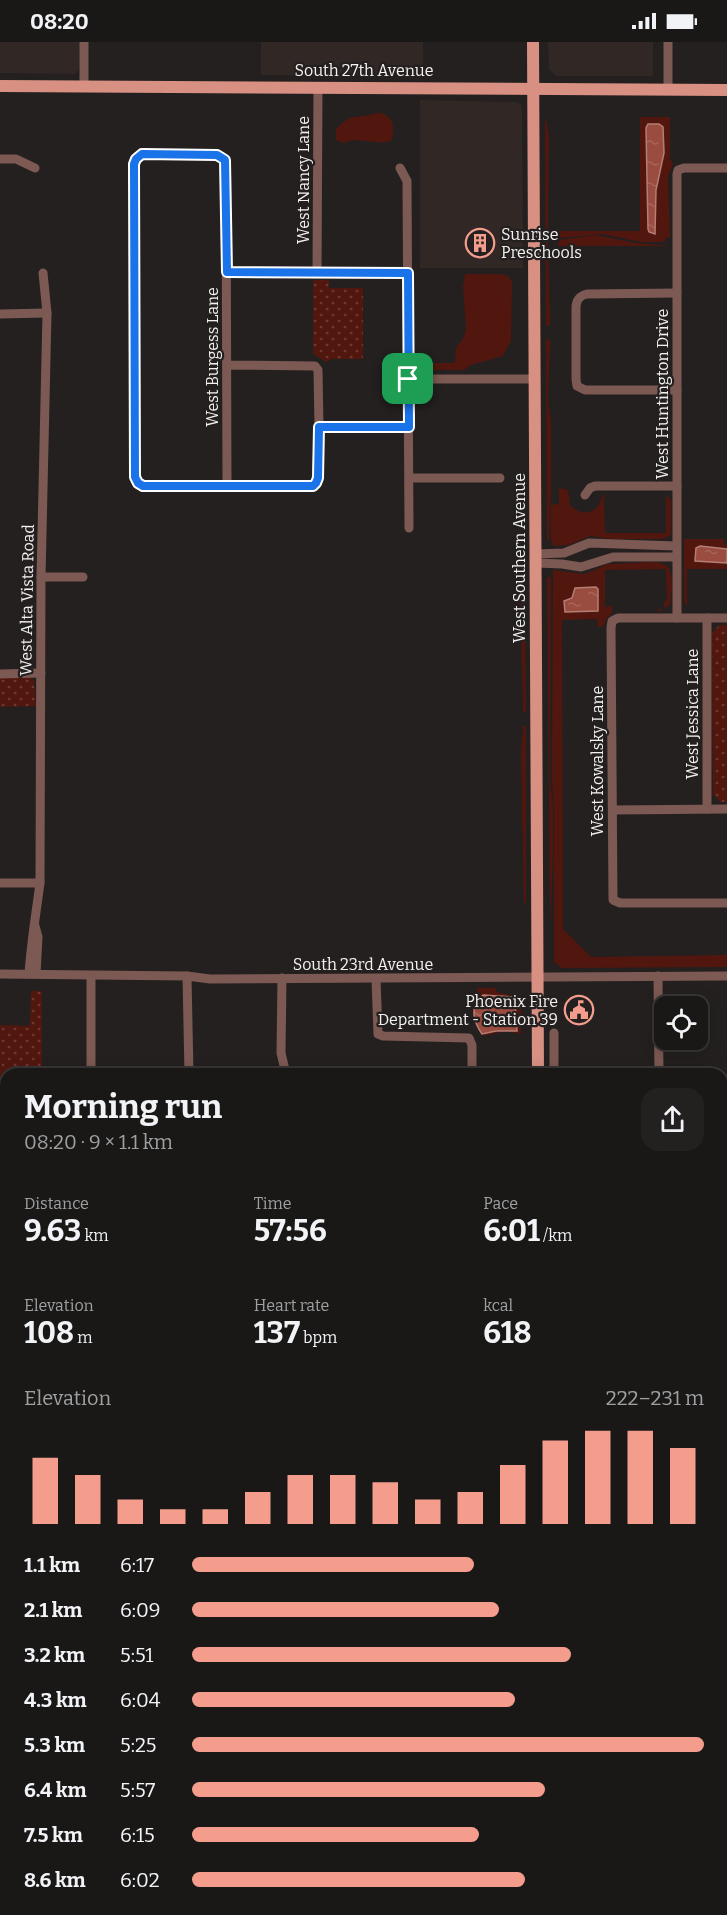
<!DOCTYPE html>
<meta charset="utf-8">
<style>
:root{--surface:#1a1817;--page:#232120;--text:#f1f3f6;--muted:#9fa0a1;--line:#383736;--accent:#f49d8d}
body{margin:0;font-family:Bitter,serif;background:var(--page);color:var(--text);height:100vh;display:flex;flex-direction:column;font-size:22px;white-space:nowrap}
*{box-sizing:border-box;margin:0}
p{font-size:20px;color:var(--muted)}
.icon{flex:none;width:33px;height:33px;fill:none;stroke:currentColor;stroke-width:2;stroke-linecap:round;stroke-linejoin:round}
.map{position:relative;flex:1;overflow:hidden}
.side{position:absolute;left:0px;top:1026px;width:728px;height:848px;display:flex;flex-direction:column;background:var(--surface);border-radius:18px 18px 0 0;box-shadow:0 3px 15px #0003,0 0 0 2px var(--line)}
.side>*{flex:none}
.fabs{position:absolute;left:654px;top:954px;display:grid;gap:12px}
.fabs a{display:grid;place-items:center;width:54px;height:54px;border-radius:12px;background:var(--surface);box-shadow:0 3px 15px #0003,0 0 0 2px var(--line);font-size:30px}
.pin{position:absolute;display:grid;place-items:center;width:51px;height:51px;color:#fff;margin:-26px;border-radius:12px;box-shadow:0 3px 9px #0006}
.round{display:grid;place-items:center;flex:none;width:63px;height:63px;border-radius:18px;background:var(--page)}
.overview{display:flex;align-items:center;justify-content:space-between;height:102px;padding:0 24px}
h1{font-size:33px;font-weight:700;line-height:45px}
.figures{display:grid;grid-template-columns:repeat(3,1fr);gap:9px;height:102px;padding:6px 24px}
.figures div{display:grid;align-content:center}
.figures b{font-size:30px;font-weight:700}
.figures small{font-size:16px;font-weight:400}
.figures p{font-size:16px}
.chart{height:168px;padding:12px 24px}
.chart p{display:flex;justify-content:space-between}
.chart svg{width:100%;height:108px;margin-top:6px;stroke:var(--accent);stroke-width:6}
ul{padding:0 24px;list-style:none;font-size:20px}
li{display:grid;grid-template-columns:96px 72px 1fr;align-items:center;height:45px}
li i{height:15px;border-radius:8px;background:var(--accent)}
.status{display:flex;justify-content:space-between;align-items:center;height:42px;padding:0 30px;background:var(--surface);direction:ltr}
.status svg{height:16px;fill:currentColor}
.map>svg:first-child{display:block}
.built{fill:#312725}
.grass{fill:#51170f}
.park{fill:url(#park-dots)}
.water{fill:url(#water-ripples);stroke:#b47e74;stroke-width:1.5}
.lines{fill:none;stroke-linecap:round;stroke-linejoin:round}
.minor{stroke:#7c5952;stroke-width:9}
.major{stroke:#d89083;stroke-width:12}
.route-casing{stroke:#fff;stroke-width:12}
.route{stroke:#1a73e8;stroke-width:8}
.labels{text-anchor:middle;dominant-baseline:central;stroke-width:4.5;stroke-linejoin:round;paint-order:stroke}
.street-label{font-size:16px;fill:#f4f1f1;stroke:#23201f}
.poi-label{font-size:16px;fill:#f4f1f1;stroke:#23201f;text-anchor:start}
</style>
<div class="status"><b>08:20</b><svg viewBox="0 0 49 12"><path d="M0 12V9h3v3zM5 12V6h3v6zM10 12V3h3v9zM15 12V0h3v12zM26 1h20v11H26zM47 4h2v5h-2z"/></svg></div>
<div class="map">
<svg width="727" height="1873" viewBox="0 0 727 1873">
<defs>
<pattern id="park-dots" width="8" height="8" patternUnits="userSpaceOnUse" patternTransform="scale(1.5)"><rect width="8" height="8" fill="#51170f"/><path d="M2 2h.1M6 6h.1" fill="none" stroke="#6b3932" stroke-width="1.8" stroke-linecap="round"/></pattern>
<pattern id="water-ripples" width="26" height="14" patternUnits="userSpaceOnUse" patternTransform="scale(1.5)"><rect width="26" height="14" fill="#994c3f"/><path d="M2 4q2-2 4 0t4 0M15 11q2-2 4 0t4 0" fill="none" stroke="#a8665b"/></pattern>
</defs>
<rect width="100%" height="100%" fill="#23201f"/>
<g class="built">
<polygon points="0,0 80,0 79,27 75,32 0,31"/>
<polygon points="261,0 423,0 423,34 261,33"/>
<polygon points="548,0 653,0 653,34 556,34 549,27"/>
<polygon points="420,58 515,60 521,62 522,69 523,226 420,226"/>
<rect x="0" y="1195" width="6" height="182"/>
<rect x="450" y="1868" width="78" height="5"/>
<rect x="553" y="1868" width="109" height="5"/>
</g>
<g class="grass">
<path d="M377 71C393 72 395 83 392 98 377 105 357 93 344 101L336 98V87C354 69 356 78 377 71Z"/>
<polygon points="640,75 670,75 670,117 673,122 668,134 670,196 665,196 665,200 641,200 602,192 559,196 559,189 640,189"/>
<polygon points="545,78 546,78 549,93 548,197 550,282 546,285"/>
<polygon points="596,193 636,201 670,204 558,204 559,198"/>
<polygon points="465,232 502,232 509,235 512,240 511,299 503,314 471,323 464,328 431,328 429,325 429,321 455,321 456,306 464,295 466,286 463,245"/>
<polygon points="546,296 550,299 548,358 551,379 551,450 549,498 547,498"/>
<path d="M559 446 568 448 570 463C577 471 589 474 597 465 601 461 601 455 604 451L605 491H666V453L671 458V493L663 497H611L590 494 569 503 553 504 551 498V463L559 462Z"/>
<polygon points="684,497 724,497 724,502 727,503 727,527 687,527 687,565 684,559"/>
<path d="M633 521C641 521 655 519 663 522 676 526 671 553 670 563L659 570 658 567H664V560L667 558 666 527 605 528V565L612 564V571L606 577 603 585H598L597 577 562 578 563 887 591 915 727 913V925L562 926 554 920V759L552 741 553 528 585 532 608 522Z"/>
<polygon points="547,535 551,535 550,743 553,759 553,818 550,882"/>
<polygon points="520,540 525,540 526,671 523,670"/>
<polygon points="523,684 526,684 526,861 524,861 521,712"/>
<path d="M477 946H495L497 950 513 954 521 960V992L506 989 484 994C480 986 472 976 473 966 473 959 477 954 477 946Z"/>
</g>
<g class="park">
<polygon points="313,238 329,238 329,246 363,246 363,317 332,317 326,320 313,312"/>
<polygon points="719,583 727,583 727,760 720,760 713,752 712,591"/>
<polygon points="0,636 32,636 34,639 36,664 0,665"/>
<polygon points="31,949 42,949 42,1032 6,1032 6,1139 0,1139 0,983 30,984"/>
<rect x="0" y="1387" width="6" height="423"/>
</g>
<g class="water">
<polygon points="648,82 659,82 663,85 664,111 656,148 655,192 649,190 648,187 646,86"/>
<polygon points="700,504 727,507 727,521 695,519 696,506"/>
<polygon points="596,545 598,547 598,569 565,570 564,559 572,556 575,546"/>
<path d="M483 953 513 955 515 960 517 989H496L482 992C473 979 469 965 483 953Z"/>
</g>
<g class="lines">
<g class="minor">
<polyline points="84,0 84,43"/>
<polyline points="668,48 668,0"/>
<polyline points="0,117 16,117 35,126"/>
<polyline points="400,126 407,139 409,486"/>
<polyline points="227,230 408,231"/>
<polyline points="317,231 318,45"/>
<path d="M677 251 587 252C579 254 576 258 576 266V337L577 344 585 348H677"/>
<polyline points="0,272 47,271"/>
<polyline points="408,337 535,337"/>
<polyline points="319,385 409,385"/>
<polyline points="410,436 500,436"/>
<polyline points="227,444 226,122 223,115 217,113 142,112 136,117 134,122 135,435 138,441 143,444 313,444 316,441 319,385 318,328 315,324 227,323"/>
<polyline points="585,453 590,446 595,444 677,444"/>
<polyline points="536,512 564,511 589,501 676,504"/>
<polyline points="536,521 562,522 581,525 613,515 676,515"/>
<polyline points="41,535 83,535"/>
<polyline points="677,576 677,132 678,128 684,126 727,126"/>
<polyline points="707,576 707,767"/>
<polyline points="727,576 618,576 612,579 611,586 613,858 620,861 727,861"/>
<polyline points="0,632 41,631"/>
<polyline points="613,768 727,767"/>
<polyline points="0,841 40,841"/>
<polyline points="35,884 38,895 36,932"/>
<polyline points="0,932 187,934 210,937 727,934"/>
<path d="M29 932C31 901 36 872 40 841L41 535 47 271 43 231"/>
<polyline points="187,934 189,1032"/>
<polyline points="658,934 659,1032"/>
<polyline points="282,936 281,1011 286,1032"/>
<polyline points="376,937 378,992 383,994 469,996 472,1003 472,1032"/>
<polyline points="554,991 554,1032"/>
<polyline points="91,1032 91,934"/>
<polyline points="0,1148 6,1148"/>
<polyline points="722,1223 727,1224"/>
<polyline points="722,1402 727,1403"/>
<polyline points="722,1413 727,1414"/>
<polyline points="143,1873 143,1868"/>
<polyline points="230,1873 230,1868"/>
<polyline points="318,1873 318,1868"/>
<polyline points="404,1873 404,1868"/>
<polyline points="709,1873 709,1868"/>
</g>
<g class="major">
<polyline points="533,0 538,1032"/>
<polyline points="0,44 727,48"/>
<polyline points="722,1821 727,1821"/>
<polyline points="0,1823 6,1823"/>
<polyline points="543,1873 543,1868"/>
</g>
</g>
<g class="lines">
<g class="route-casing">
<polygon id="route" points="142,112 217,113 225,118 227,230 408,231 409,385 319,385 318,436 316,441 313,444 143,444 138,441 135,435 134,122 136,117"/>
</g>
<use href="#route" class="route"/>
</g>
<defs>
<g id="building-ring" transform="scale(1.5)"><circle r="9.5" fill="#23201f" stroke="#f49d8d" stroke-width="1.5"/><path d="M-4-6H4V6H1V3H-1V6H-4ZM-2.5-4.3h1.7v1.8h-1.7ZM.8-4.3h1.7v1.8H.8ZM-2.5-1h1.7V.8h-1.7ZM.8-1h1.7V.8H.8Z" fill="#f49d8d"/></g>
<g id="civic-ring" transform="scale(1.5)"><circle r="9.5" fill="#23201f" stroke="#f49d8d" stroke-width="1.5"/><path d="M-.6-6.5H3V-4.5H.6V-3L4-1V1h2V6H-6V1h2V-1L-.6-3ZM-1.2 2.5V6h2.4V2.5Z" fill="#f49d8d"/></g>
</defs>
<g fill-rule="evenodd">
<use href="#building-ring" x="480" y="201"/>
<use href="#civic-ring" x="579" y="968"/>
</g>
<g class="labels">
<g class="street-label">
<text x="364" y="28">South 27th Avenue</text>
<text transform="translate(303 138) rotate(-90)">West Nancy Lane</text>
<text transform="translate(212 315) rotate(-90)">West Burgess Lane</text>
<text transform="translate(662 352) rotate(-90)">West Huntington Drive</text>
<text transform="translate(519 516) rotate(-90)">West Southern Avenue</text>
<text transform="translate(27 558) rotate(-89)">West Alta Vista Road</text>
<text transform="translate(692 672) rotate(-90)">West Jessica Lane</text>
<text transform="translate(597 719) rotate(-90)">West Kowalsky Lane</text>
<text x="363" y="922">South 23rd Avenue</text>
</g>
<g class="poi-label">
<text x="501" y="192">Sunrise<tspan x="501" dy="18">Preschools</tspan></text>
<text x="558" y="959" text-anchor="end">Phoenix Fire<tspan x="558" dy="18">Department - Station 39</tspan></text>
</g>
</g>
</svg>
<div class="fabs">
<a><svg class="icon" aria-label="locate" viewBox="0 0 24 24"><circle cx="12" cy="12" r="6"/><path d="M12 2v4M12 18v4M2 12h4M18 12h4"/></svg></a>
</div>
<div class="pin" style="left:408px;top:337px;background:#1e9e55"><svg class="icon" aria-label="arrive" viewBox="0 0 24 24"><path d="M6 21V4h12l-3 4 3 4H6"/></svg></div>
<section class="side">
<div class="overview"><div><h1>Morning run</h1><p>08:20 · 9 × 1.1 km</p></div><a class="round"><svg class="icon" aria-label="share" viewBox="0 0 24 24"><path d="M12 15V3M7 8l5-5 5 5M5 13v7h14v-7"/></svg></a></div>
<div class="figures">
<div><p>Distance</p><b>9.63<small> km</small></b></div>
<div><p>Time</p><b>57:56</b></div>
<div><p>Pace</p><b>6:01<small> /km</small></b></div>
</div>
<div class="figures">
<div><p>Elevation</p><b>108<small> m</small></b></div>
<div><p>Heart rate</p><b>137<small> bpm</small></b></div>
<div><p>kcal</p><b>618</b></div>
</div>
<div class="chart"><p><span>Elevation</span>222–231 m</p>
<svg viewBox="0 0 160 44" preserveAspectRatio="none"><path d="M5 44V17M15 44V24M25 44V34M35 44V38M45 44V38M55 44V31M65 44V24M75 44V24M85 44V27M95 44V34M105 44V31M115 44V20M125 44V10M135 44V6M145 44V6M155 44V13"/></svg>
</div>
<ul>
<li><b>1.1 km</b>6:17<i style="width:55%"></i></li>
<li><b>2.1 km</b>6:09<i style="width:60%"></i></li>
<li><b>3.2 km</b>5:51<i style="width:74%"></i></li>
<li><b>4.3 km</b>6:04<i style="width:63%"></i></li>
<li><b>5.3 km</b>5:25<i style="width:100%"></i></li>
<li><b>6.4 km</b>5:57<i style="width:69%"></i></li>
<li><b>7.5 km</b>6:15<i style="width:56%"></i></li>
<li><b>8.6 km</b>6:02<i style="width:65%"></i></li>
</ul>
</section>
</div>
